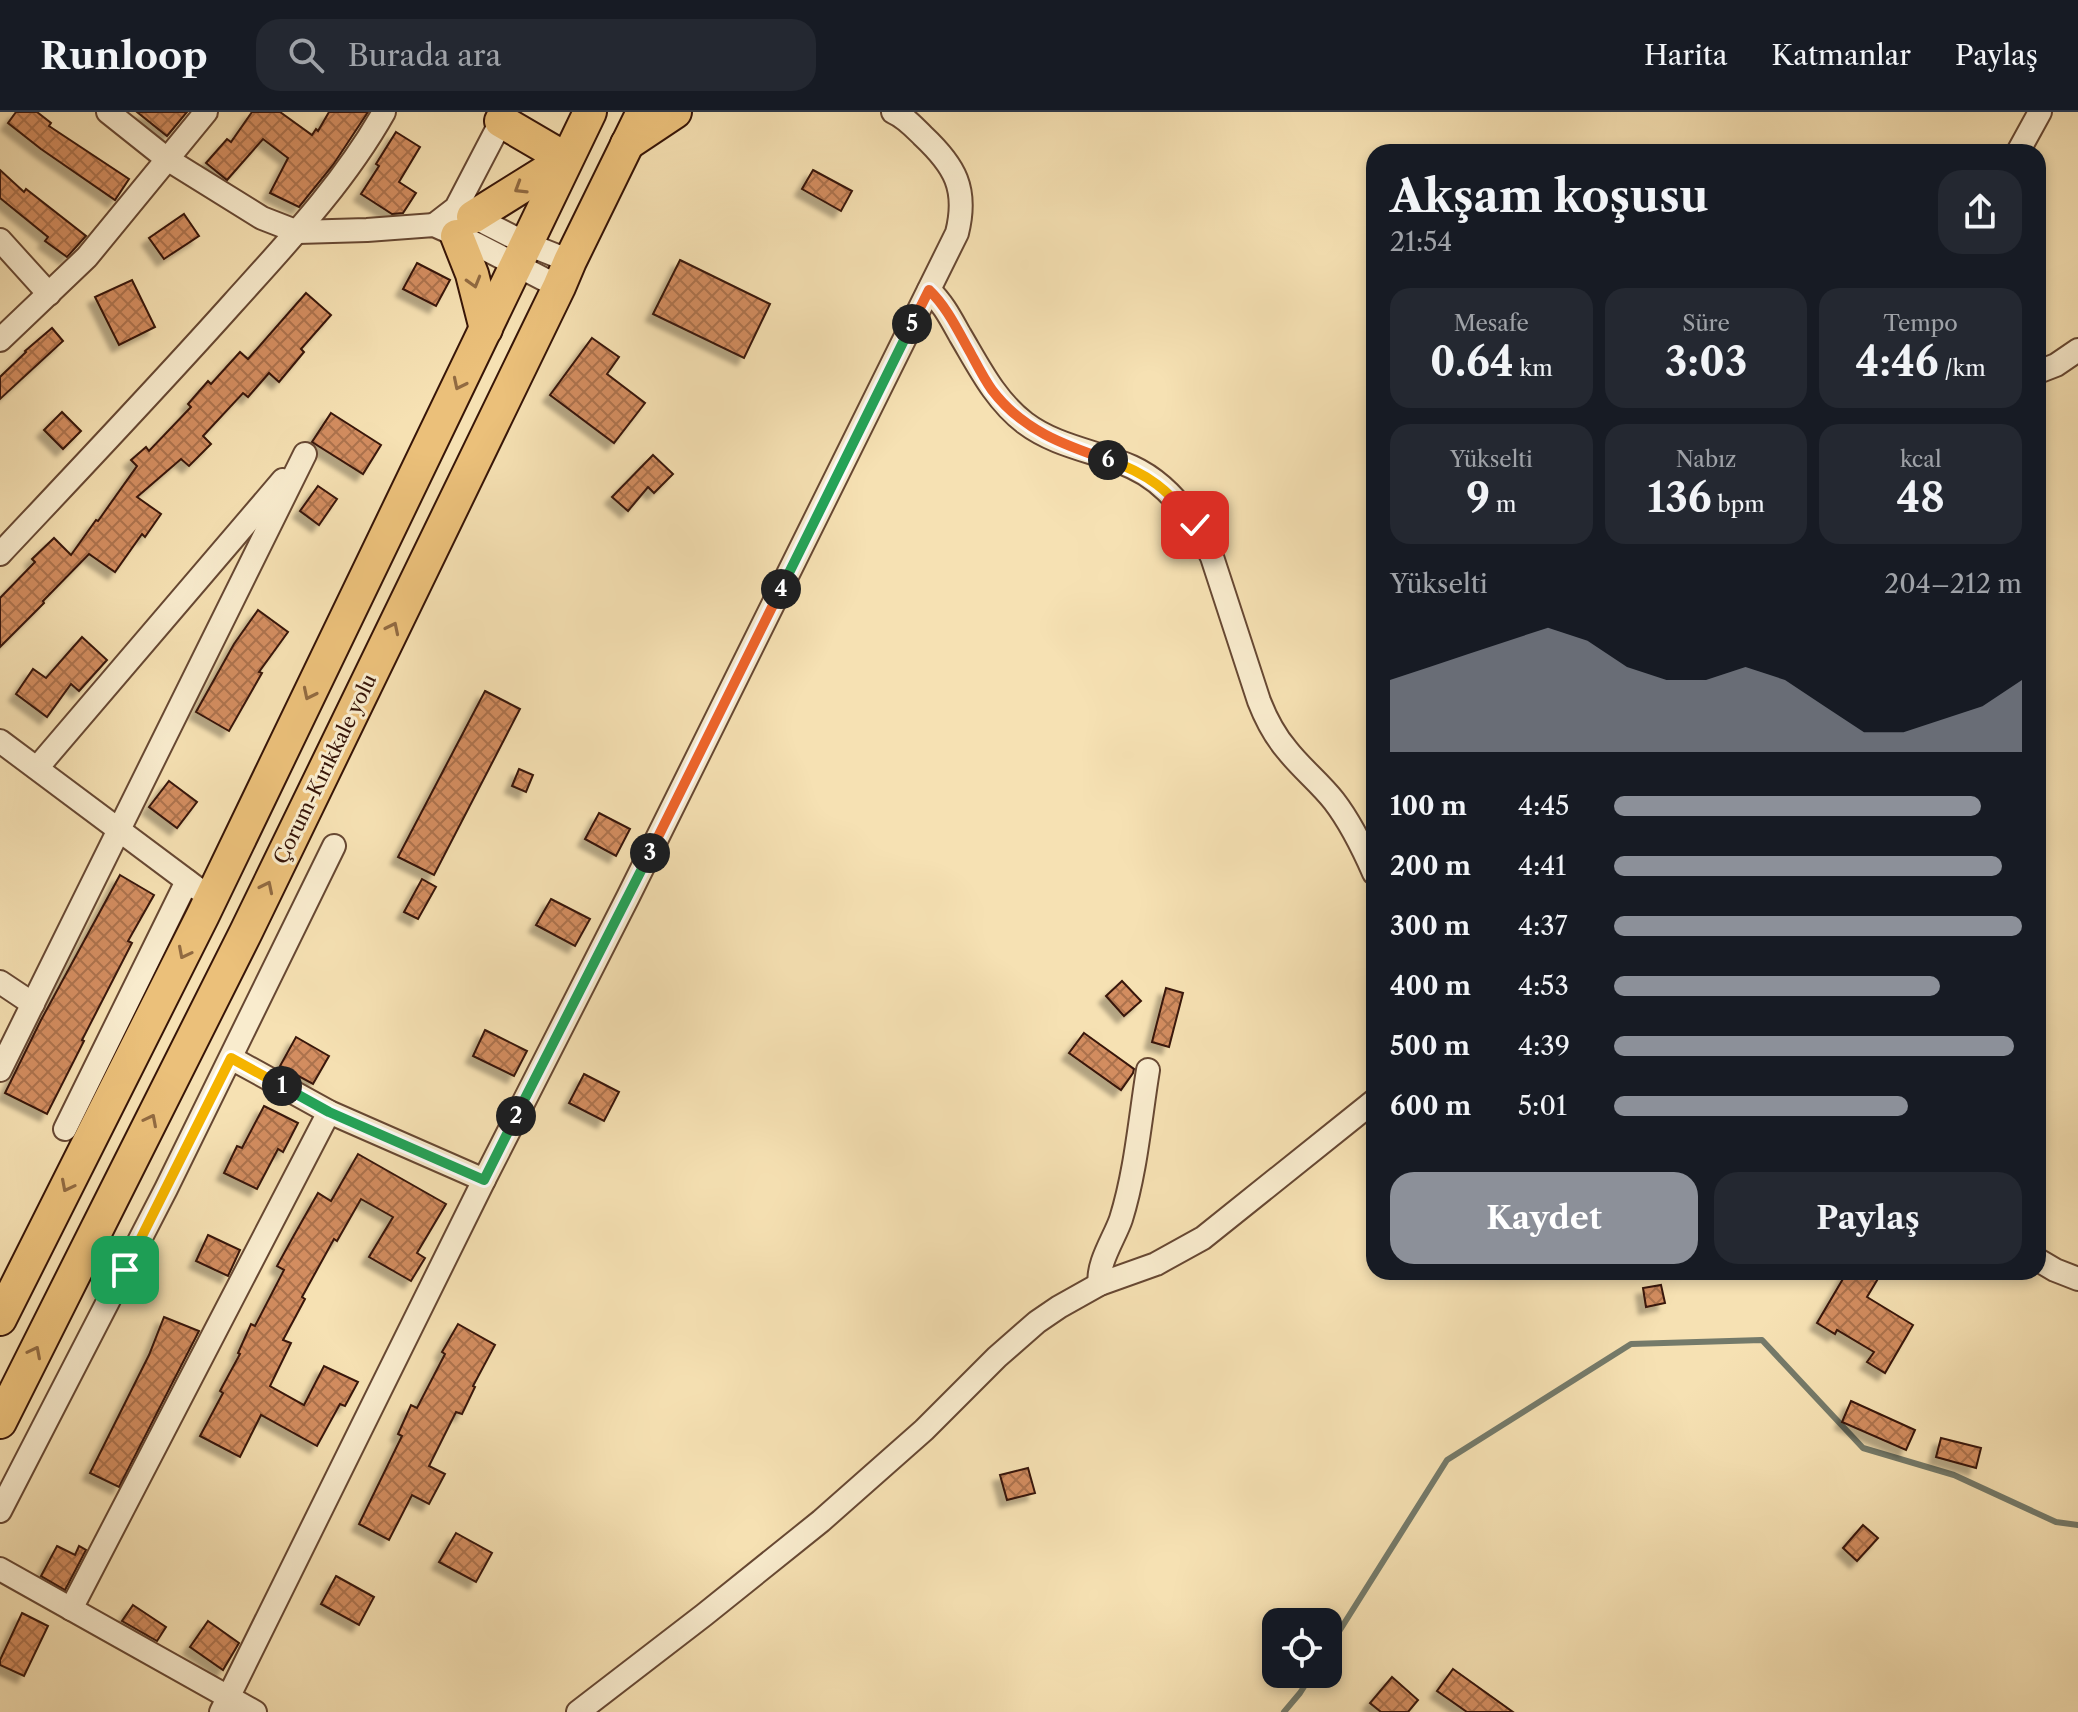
<!DOCTYPE html>
<html lang="tr">
<meta charset="utf-8">
<style>
:root{--surface:#171b24;--page:#242831;--text:#f1f3f6;--muted:#9ea1a6;--line:#363941;--accent:#8c9099}
body{margin:0;font-family:"Libre Caslon Text",serif;background:var(--page);color:var(--text);height:100vh;display:flex;flex-direction:column;font-size:30px;white-space:nowrap}
*{box-sizing:border-box;margin:0}
p{font-size:26px;color:var(--muted)}
.icon{flex:none;width:44px;height:44px;fill:none;stroke:currentColor;stroke-width:2;stroke-linecap:round;stroke-linejoin:round}
.map{position:relative;flex:1;overflow:hidden}
.side{position:absolute;left:1366px;top:32px;width:680px;height:1136px;display:flex;flex-direction:column;background:var(--surface);border-radius:24px;box-shadow:0 4px 12px #0003}
.side>*{flex:none}
.tools{position:absolute;left:1262px;top:1496px;display:grid;gap:16px}
.tools a{display:grid;place-items:center;width:80px;height:80px;border-radius:16px;background:var(--surface);box-shadow:0 4px 12px #0003;font-size:40px}
.pin{position:absolute;display:grid;place-items:center;width:68px;height:68px;color:#fff;margin:-34px;border-radius:16px;box-shadow:0 4px 12px #0006}
.km{position:absolute;width:40px;height:40px;margin:-20px;border-radius:50%;background:#222;color:#fff;font-size:22px;line-height:40px;text-align:center}
.round{display:grid;place-items:center;flex:none;width:84px;height:84px;border-radius:24px;background:var(--page)}
.headline{display:flex;align-items:center;justify-content:space-between;height:136px;padding:0 24px}
h1{font-size:44px;font-weight:700;line-height:60px}
.figures{display:grid;grid-template-columns:repeat(3,1fr);gap:12px;height:136px;padding:8px 24px}
.figures div{display:grid;align-content:center;border-radius:20px;background:var(--page);text-align:center}
.figures b{font-size:40px;font-weight:700}
.figures small{font-size:22px;font-weight:400}
.figures p{font-size:22px}
.chart{height:224px;padding:16px 24px}
.chart p{display:flex;justify-content:space-between}
.chart svg{width:100%;height:144px;margin-top:8px;fill:var(--accent);opacity:.7}
.primary-button{display:flex;gap:16px;margin-top:auto;padding:16px 24px}
.primary-button a{flex:1;height:92px;border-radius:24px;background:var(--accent);color:#fff;font-size:32px;font-weight:700;line-height:92px;text-align:center}
.primary-button a+a{background:var(--page);color:var(--text)}
ul{padding:0 24px;list-style:none;font-size:26px}
li{display:grid;grid-template-columns:128px 96px 1fr;align-items:center;height:60px}
li i{height:20px;border-radius:10px;background:var(--accent)}
header{display:flex;align-items:center;gap:48px;box-sizing:border-box;height:112px;padding:0 40px;background:var(--surface);border-bottom:2px solid var(--line)}
header strong{font-size:38px}
nav{display:flex;gap:44px;margin-inline-start:auto;font-size:28px}
.search{width:560px;height:72px;background:var(--page);display:flex;align-items:center;gap:20px;box-sizing:border-box;padding:0 28px;border-radius:24px;color:var(--muted);font-size:30px}
.map>svg:first-child{display:block}
.lines{fill:none;stroke-linecap:round;stroke-linejoin:round}
.stream{stroke:#747a6a;stroke-width:6}
.building{fill:url(#building-cross-hatch);stroke:#371508;stroke-width:2;filter:url(#shadow)}
.minor-casing{stroke:#674833;stroke-width:26}
.highway-casing{stroke:#371508;stroke-width:36}
.minor{stroke:#f9ecce;stroke-width:22}
.highway{stroke:#ebc07a;stroke-width:32}
.oneway{stroke:#916a41}
.split-1-casing{stroke:#fff;stroke-width:16}
.split-2-casing{stroke:#fff;stroke-width:16}
.split-3-casing{stroke:#fff;stroke-width:16}
.split-4-casing{stroke:#fff;stroke-width:16}
.split-5-casing{stroke:#fff;stroke-width:16}
.split-6-casing{stroke:#fff;stroke-width:16}
.split-7-casing{stroke:#fff;stroke-width:16}
.split-1{stroke:#f5b400;stroke-width:10}
.split-2{stroke:#22a559;stroke-width:10}
.split-3{stroke:#22a559;stroke-width:10}
.split-4{stroke:#f0652b;stroke-width:10}
.split-5{stroke:#22a559;stroke-width:10}
.split-6{stroke:#f0652b;stroke-width:10}
.split-7{stroke:#f5b400;stroke-width:10}
.labels{text-anchor:middle;dominant-baseline:central;stroke-width:6;stroke-linejoin:round;paint-order:stroke}
.street-label{font-size:20px;fill:#371508;stroke:#f9ecce}
</style>
<header>
<strong>Runloop</strong>
<div class="search"><svg class="icon" aria-label="search" viewBox="0 0 24 24"><circle cx="10" cy="10" r="6"/><path d="M15 15l6 6"/></svg>Burada ara</div>
<nav><a>Harita</a><a>Katmanlar</a><a>Paylaş</a></nav>
</header>
<div class="map">
<svg width="2078" height="1600" viewBox="0 0 2078 1600">
<defs>
<pattern id="building-cross-hatch" width="8" height="8" patternUnits="userSpaceOnUse" patternTransform="scale(2)"><rect width="8" height="8" fill="#d38d60"/><path d="M0 0l8 8M0 8l8-8" fill="none" stroke="#ac724d"/></pattern>
<filter id="shadow"><feDropShadow dx="-7" dy="7" stdDeviation="2" flood-color="#0004"/></filter>
</defs>
<rect width="100%" height="100%" fill="#f6e1b3"/>
<filter id="stains"><feTurbulence type="fractalNoise" baseFrequency=".0025" numOctaves="4"/><feColorMatrix values="0 0 0 0 .2 0 0 0 0 .09 0 0 0 0 .02 0 0 0 .5 -.17"/></filter>
<radialGradient id="worn" r=".72"><stop offset=".6" stop-color="#630" stop-opacity="0"/><stop offset="1" stop-color="#630" stop-opacity=".3"/></radialGradient>
<g class="lines">
<g class="stream">
<polyline points="1328,1537 1447,1348 1631,1232 1762,1228 1863,1336 1954,1363 2056,1410 2078,1413"/>
<polyline points="1284,1600 1300,1581 1312,1562"/>
</g>
</g>
<g class="building">
<polygon points="16,0 37,0 51,11 49,14 129,67 115,88 41,37 8,11"/>
<polygon points="137,0 187,0 167,24"/>
<polygon points="252,0 280,0 312,23 316,17 318,19 329,0 368,0 333,53 299,95 270,81 288,46 263,27 227,68 206,51 227,27 231,30"/>
<polygon points="396,20 420,35 399,70 416,81 403,101 392,102 361,82 379,54 376,52"/>
<polygon points="0,58 24,80 26,77 86,124 67,145 45,129 48,125 0,86"/>
<polygon points="813,58 852,79 841,99 802,77"/>
<polygon points="184,102 199,124 164,147 149,126"/>
<polygon points="680,148 770,192 744,246 653,202"/>
<polygon points="417,151 450,168 436,194 403,177"/>
<polygon points="132,168 155,215 119,233 95,185"/>
<polygon points="306,181 331,203 301,237 304,240 279,270 269,261 248,285 243,281 203,324 211,332 189,354 181,347 137,385 161,402 145,425 142,422 115,460 89,442 43,489 44,491 0,535 0,486 35,450 32,447 54,426 71,443 96,408 98,409 137,354 131,348 146,335 149,339 191,295 188,292 208,269 211,272 240,240 248,247"/>
<polygon points="52,216 63,229 0,287 0,265 26,240 25,239"/>
<polygon points="592,226 619,245 607,262 645,291 614,331 550,283"/>
<polygon points="62,300 81,319 63,337 44,318"/>
<polygon points="331,301 381,333 363,362 312,330"/>
<polygon points="653,343 673,362 654,381 648,375 628,399 612,385"/>
<polygon points="318,374 337,387 319,413 300,399"/>
<polygon points="258,498 288,520 259,560 262,561 229,619 196,600 234,532"/>
<polygon points="82,525 107,548 79,579 71,572 47,605 16,582 33,557 46,566"/>
<polygon points="485,579 520,597 434,763 398,745"/>
<polygon points="519,657 533,663 526,680 512,674"/>
<polygon points="169,669 197,690 177,716 149,695"/>
<polygon points="599,701 630,717 616,744 585,727"/>
<polygon points="120,763 154,783 128,829 132,831 82,928 84,929 47,1002 5,981 41,908"/>
<polygon points="422,767 436,775 418,807 404,800"/>
<polygon points="551,787 590,807 575,834 536,813"/>
<polygon points="1122,869 1141,889 1124,904 1106,884"/>
<polygon points="1166,876 1183,881 1169,935 1152,930"/>
<polygon points="485,918 527,939 514,964 473,944"/>
<polygon points="1084,921 1134,957 1133,961 1121,978 1069,941"/>
<polygon points="296,925 329,944 313,972 280,954"/>
<polygon points="584,962 619,980 604,1009 569,991"/>
<polygon points="264,994 298,1011 283,1040 278,1037 257,1077 224,1061 237,1034 242,1036"/>
<polygon points="358,1042 446,1092 417,1141 425,1146 411,1169 369,1145 393,1105 361,1087 337,1129 334,1127 302,1185 305,1187 283,1228 291,1231 270,1274 304,1293 324,1254 358,1270 345,1294 340,1292 317,1334 261,1303 240,1345 200,1324 223,1281 220,1279 240,1242 238,1241 251,1212 255,1214 284,1158 277,1154 293,1125 318,1081 331,1089"/>
<polygon points="208,1123 240,1138 228,1164 196,1149"/>
<polygon points="1847,1160 1882,1160 1867,1185 1913,1213 1885,1261 1867,1250 1874,1240 1837,1218 1835,1222 1817,1211"/>
<polygon points="1661,1173 1665,1191 1646,1195 1643,1176"/>
<polygon points="164,1205 199,1219 119,1375 90,1361 149,1243"/>
<polygon points="458,1212 495,1233 473,1274 475,1275 462,1302 456,1300 429,1354 445,1362 429,1392 412,1383 389,1428 359,1412 402,1324 398,1322 411,1293 417,1296 445,1242 442,1240"/>
<polygon points="1851,1289 1915,1318 1906,1338 1842,1310"/>
<polygon points="1941,1326 1981,1336 1976,1356 1936,1345"/>
<polygon points="1028,1356 1035,1381 1007,1388 1000,1363"/>
<polygon points="1863,1413 1878,1426 1857,1449 1843,1436"/>
<polygon points="456,1421 492,1441 476,1470 439,1450"/>
<polygon points="57,1434 75,1443 79,1434 86,1438 65,1478 41,1464"/>
<polygon points="336,1464 374,1485 359,1513 321,1492"/>
<polygon points="133,1493 166,1515 157,1529 122,1509"/>
<polygon points="22,1501 48,1514 24,1564 0,1553 0,1548"/>
<polygon points="208,1509 239,1531 223,1558 190,1535"/>
<polygon points="1453,1557 1513,1600 1467,1600 1437,1579"/>
<polygon points="1392,1565 1418,1588 1408,1600 1381,1600 1370,1591"/>
</g>
<g class="lines">
<g class="minor-casing">
<g id="minor">
<polyline points="108,0 167,47 262,106 298,120 367,118 434,113 470,129 559,175"/>
<polyline points="2018,40 2040,0"/>
<polyline points="464,100 527,132 570,149"/>
<polyline points="434,113 456,96 506,0"/>
<polyline points="0,128 49,182"/>
<path d="M929 178C943 191 951 207 960 223 979 255 995 288 1025 311 1057 335 1096 339 1132 355 1169 372 1195 409 1212 445L1259 589C1266 607 1275 624 1287 638 1301 656 1320 671 1334 689 1351 711 1363 736 1374 761"/>
<polyline points="0,228 87,145 206,0"/>
<polyline points="2038,260 2056,253 2078,238"/>
<path d="M0 442C78 359 157 276 233 191 287 131 344 71 384 0"/>
<polyline points="0,629 198,777"/>
<polyline points="37,656 283,368"/>
<polyline points="0,870 33,892"/>
<polyline points="231,946 329,1000 484,1068"/>
<polyline points="0,958 305,342"/>
<polyline points="65,1017 187,769"/>
<polyline points="2038,1148 2055,1158 2078,1167"/>
<path d="M1100 1172C1096 1153 1115 1125 1121 1107 1136 1059 1140 1007 1148 958"/>
<polyline points="0,1399 166,1077 334,734"/>
<polyline points="0,1457 255,1600"/>
<polyline points="71,1497 329,1000"/>
<path d="M221 1600 484 1068 628 785 957 121C968 77 955 54 923 24 914 15 905 5 893 0"/>
<polyline points="578,1600 704,1503 821,1409 924,1318 997,1245 1037,1210 1059,1195 1100,1172 1156,1152 1203,1126 1374,989"/>
</g>
</g>
<g class="highway-casing">
<g id="highway">
<polyline points="627,32 675,0"/>
<polyline points="473,105 566,47 501,9"/>
<polyline points="457,124 472,162 486,217"/>
<polyline points="0,1207 203,803 590,0"/>
<polyline points="0,1310 246,820 559,175 570,149 643,0"/>
</g>
</g>
<use href="#minor" class="minor"/>
<use href="#highway" class="highway"/>
</g>
<defs><path id="oneway-chevron" d="M-2-3.5L2.5 0L-2 3.5" fill="none" stroke-width="1.6" stroke-linecap="round" stroke-linejoin="round" transform="scale(2)"/></defs>
<g class="oneway">
<use href="#oneway-chevron" transform="translate(520 76) rotate(148)"/>
<use href="#oneway-chevron" transform="translate(474 170) rotate(74)"/>
<use href="#oneway-chevron" transform="translate(459 272) rotate(116)"/>
<use href="#oneway-chevron" transform="translate(393 516) rotate(-64)"/>
<use href="#oneway-chevron" transform="translate(309 582) rotate(116)"/>
<use href="#oneway-chevron" transform="translate(267 775) rotate(-64)"/>
<use href="#oneway-chevron" transform="translate(184 841) rotate(117)"/>
<use href="#oneway-chevron" transform="translate(151 1008) rotate(-63)"/>
<use href="#oneway-chevron" transform="translate(67 1074) rotate(117)"/>
<use href="#oneway-chevron" transform="translate(35 1240) rotate(-63)"/>
</g>
<g class="lines">
<g class="split-1-casing">
<polyline id="split-1" points="125,1158 231,946 282,974"/>
</g>
<g class="split-2-casing">
<polyline id="split-2" points="282,974 329,1000 484,1068 516,1004"/>
</g>
<g class="split-3-casing">
<polyline id="split-3" points="516,1004 650,741"/>
</g>
<g class="split-4-casing">
<polyline id="split-4" points="650,741 781,477"/>
</g>
<g class="split-5-casing">
<polyline id="split-5" points="781,477 912,212"/>
</g>
<g class="split-6-casing">
<path id="split-6" d="M912 212 929 178C947 195 958 219 970 240 977 253 984 267 992 278 1022 318 1064 333 1108 348"/>
</g>
<g class="split-7-casing">
<path id="split-7" d="M1108 348C1148 361 1170 379 1195 413"/>
</g>
<use href="#split-1" class="split-1"/>
<use href="#split-2" class="split-2"/>
<use href="#split-3" class="split-3"/>
<use href="#split-4" class="split-4"/>
<use href="#split-5" class="split-5"/>
<use href="#split-6" class="split-6"/>
<use href="#split-7" class="split-7"/>
</g>
<g class="labels">
<g class="street-label">
<text transform="translate(325 657) rotate(-64)">Çorum-Kırıkkale yolu</text>
</g>
</g>
<rect width="100%" height="100%" filter="url(#stains)"/>
<rect width="100%" height="100%" fill="url(#worn)"/>
</svg>
<div class="tools">
<a><svg class="icon" aria-label="locate" viewBox="0 0 24 24"><circle cx="12" cy="12" r="6"/><path d="M12 2v4M12 18v4M2 12h4M18 12h4"/></svg></a>
</div>
<div class="pin" style="left:125px;top:1158px;background:#1e9e55"><svg class="icon" aria-label="arrive" viewBox="0 0 24 24"><path d="M6 21V4h12l-3 4 3 4H6"/></svg></div>
<div class="pin" style="left:1195px;top:413px;background:#d93025"><svg class="icon" aria-label="check" viewBox="0 0 24 24"><path d="M5 12l5 5 9-10"/></svg></div>
<b class="km" style="left:282px;top:974px">1</b>
<b class="km" style="left:516px;top:1004px">2</b>
<b class="km" style="left:650px;top:741px">3</b>
<b class="km" style="left:781px;top:477px">4</b>
<b class="km" style="left:912px;top:212px">5</b>
<b class="km" style="left:1108px;top:348px">6</b>
<section class="side">
<div class="headline"><div><h1>Akşam koşusu</h1><p>21:54</p></div><a class="round"><svg class="icon" aria-label="share" viewBox="0 0 24 24"><path d="M12 15V3M7 8l5-5 5 5M5 13v7h14v-7"/></svg></a></div>
<div class="figures">
<div><p>Mesafe</p><b>0.64<small> km</small></b></div>
<div><p>Süre</p><b>3:03</b></div>
<div><p>Tempo</p><b>4:46<small> /km</small></b></div>
</div>
<div class="figures">
<div><p>Yükselti</p><b>9<small> m</small></b></div>
<div><p>Nabız</p><b>136<small> bpm</small></b></div>
<div><p>kcal</p><b>48</b></div>
</div>
<div class="chart"><p><span>Yükselti</span>204–212 m</p>
<svg viewBox="0 0 160 44" preserveAspectRatio="none"><path d="M0 44V22L10 18L20 14L30 10L40 6L50 10L60 18L70 22L80 22L90 18L100 22L110 30L120 38L130 38L140 34L150 30L160 22V44z"/></svg>
</div>
<ul>
<li><b>100 m</b>4:45<i style="width:90%"></i></li>
<li><b>200 m</b>4:41<i style="width:95%"></i></li>
<li><b>300 m</b>4:37<i style="width:100%"></i></li>
<li><b>400 m</b>4:53<i style="width:80%"></i></li>
<li><b>500 m</b>4:39<i style="width:98%"></i></li>
<li><b>600 m</b>5:01<i style="width:72%"></i></li>
</ul>
<div class="primary-button"><a>Kaydet</a><a>Paylaş</a></div>
</section>
</div>
